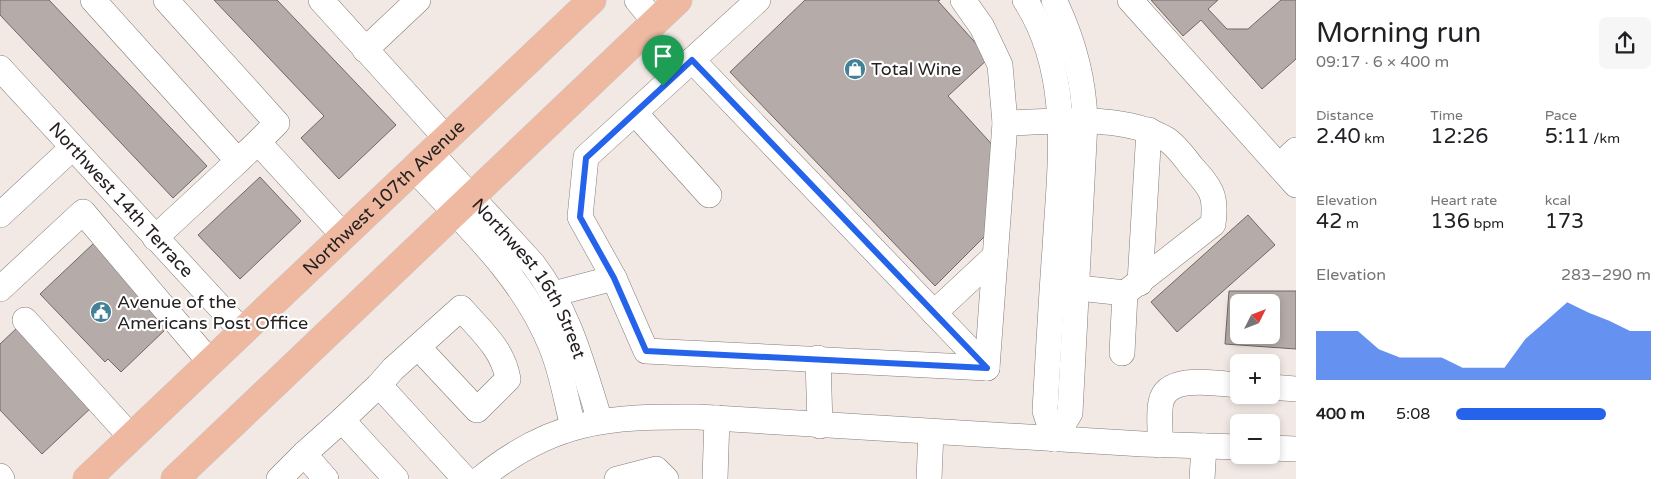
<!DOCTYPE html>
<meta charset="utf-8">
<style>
:root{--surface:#fff;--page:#f6f6f6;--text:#202124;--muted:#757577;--accent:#2563eb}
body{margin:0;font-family:"Varela Round",sans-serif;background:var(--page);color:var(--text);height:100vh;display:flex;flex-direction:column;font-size:19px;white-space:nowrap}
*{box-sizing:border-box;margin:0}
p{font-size:16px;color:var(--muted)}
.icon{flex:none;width:28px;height:28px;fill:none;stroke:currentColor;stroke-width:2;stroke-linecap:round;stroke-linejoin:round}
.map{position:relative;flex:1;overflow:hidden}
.drawer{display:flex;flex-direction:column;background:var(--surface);width:375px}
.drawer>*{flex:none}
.needle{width:32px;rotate:48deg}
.buttons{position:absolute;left:1230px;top:294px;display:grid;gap:10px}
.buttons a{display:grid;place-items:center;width:50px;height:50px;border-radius:8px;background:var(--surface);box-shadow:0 2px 8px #0003;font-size:25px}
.pin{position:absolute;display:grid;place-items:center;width:42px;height:42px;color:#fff;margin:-51px -21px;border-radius:50% 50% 50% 0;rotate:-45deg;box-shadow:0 0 5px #0007}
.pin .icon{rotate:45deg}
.round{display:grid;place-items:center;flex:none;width:52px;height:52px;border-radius:8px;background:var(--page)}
.head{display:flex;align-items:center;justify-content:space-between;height:85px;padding:0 20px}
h1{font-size:28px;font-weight:600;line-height:38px}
.metrics{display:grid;grid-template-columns:repeat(3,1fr);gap:8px;height:85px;padding:5px 20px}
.metrics div{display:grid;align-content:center}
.metrics b{font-size:21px;font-weight:600}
.metrics small{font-size:14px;font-weight:400}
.metrics p{font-size:14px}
.chart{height:140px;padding:10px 20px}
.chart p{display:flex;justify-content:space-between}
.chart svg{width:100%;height:90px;margin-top:5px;fill:var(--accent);opacity:.7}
ul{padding:0 20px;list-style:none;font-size:16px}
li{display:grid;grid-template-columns:80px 60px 1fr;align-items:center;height:38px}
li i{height:12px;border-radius:6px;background:var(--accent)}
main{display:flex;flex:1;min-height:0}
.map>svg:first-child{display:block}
.building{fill:#b5aca9;stroke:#706865;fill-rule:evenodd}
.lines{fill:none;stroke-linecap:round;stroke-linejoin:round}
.minor-casing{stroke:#847c79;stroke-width:26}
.major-casing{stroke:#cbcac9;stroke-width:29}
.minor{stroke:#fff;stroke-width:25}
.major{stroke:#eeb8a1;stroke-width:28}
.route-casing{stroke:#fff;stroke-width:10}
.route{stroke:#2563eb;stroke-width:6}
.labels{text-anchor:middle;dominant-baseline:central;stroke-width:4.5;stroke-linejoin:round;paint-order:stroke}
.poi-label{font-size:18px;fill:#252120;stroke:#fff;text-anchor:start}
.street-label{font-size:18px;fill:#252120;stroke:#fff}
</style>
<main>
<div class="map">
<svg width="1296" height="479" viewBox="0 0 1296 479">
<rect width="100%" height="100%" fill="#f2e9e5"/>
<g class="building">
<polygon points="0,0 49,0 207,166 173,198 0,15"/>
<polygon points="214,0 277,0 396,125 339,179 301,138 324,116"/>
<polygon points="805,0 940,0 938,1 989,58 948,96 997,150 997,224 935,286 730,72"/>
<polygon points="1151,0 1218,0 1208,9 1227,29 1248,29 1281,0 1296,0 1296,59 1262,89 1201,20 1183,36"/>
<polygon points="260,177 301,221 240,279 198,235"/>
<polygon points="1248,215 1275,245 1177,332 1151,302"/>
<polygon points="94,243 167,328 121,372 108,359 105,362 40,294"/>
<path d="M1229 291H1296V349L1225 344ZM1239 302H1271V335H1239Z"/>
<polygon points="18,327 93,406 42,454 0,410 0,344"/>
</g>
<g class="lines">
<g class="minor-casing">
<g id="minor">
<polyline points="93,0 238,161 258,142"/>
<polyline points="166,0 277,123 258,142 343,235"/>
<polyline points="321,0 446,138"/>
<polyline points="637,0 655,22"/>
<polyline points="758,0 586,157 580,217 614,278 646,351 987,368 1005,123 1000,65 982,27 963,0"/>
<path d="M1025 0C1073 74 1060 164 1055 248 1051 302 1048 357 1045 411L1054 439"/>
<polyline points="1130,0 1296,185"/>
<polyline points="365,50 418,0"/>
<polyline points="692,60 987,368"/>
<path id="s1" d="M0 68 242 331"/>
<polyline points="635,113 709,195"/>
<path d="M1005 123C1054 122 1122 113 1166 139 1176 145 1185 158 1192 167 1211 188 1217 195 1213 224L1125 293 1122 353"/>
<path id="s2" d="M431 153 533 264C570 313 582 364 600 421"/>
<polyline points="1279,166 1296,150"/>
<path d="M413 168C464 223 523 276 551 346 562 372 566 400 573 427"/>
<polyline points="0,215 72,148"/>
<polyline points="155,238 238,161"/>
<polyline points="1140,283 1149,130"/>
<polyline points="1060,286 1125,293"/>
<polyline points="0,289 83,212 210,362"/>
<polyline points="553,294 614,278"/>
<polyline points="934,313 995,256"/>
<polyline points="25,320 131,437"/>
<polyline points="818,358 820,426"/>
<path d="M379 385 393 369 461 308C481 331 503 349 508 379L477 410 418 347"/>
<polyline points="1271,387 1296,389"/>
<path d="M1054 439 1070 413 1085 122C1084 79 1073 39 1054 0"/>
<path d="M1160 445C1161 431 1158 415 1161 402 1167 373 1218 384 1239 385"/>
<polyline points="1271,448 1296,449"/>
<polyline points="0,476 2,479"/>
<polyline points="279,479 304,454"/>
<polyline points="326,479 304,454 342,420"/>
<polyline points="396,479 342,420 379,385 465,479"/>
<path d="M480 479C552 420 608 416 698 417L1143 444 1239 447"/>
<polyline points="617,479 656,469 666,479"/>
<polyline points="715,479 717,418"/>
<polyline points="929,479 931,432"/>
<polyline points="1202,479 1204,446"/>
</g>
</g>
<g class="major-casing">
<g id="major">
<path id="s3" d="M87 479 592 0"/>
<polyline points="175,479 678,0"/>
</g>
</g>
<use href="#minor" class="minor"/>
<use href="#major" class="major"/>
</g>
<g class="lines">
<g class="route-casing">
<polygon id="route" points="692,60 987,368 646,351 614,278 580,217 586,158"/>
</g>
<use href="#route" class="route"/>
</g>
<defs>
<g id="shop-disc" transform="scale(1.125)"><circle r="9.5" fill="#428196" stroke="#fff"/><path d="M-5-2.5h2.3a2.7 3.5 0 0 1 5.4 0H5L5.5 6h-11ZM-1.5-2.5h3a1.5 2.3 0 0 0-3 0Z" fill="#fff"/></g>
<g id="civic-disc" transform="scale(1.125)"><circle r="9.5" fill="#428196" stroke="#fff"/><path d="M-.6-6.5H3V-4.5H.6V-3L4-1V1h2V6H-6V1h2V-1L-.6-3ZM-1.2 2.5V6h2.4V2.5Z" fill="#fff"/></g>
</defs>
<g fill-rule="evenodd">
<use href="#shop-disc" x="855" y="69"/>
<use href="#civic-disc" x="101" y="312"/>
</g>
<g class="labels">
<g class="poi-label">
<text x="871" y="69">Total Wine</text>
<text x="117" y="302">Avenue of the<tspan x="117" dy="21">Americans Post Office</tspan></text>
</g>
<g class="street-label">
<text stroke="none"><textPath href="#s3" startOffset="409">Northwest 107th Avenue</textPath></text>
<text stroke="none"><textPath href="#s1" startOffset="179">Northwest 14th Terrace</textPath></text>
<text stroke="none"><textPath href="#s2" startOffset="161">Northwest 16th Street</textPath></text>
</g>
</g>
</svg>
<div class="buttons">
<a><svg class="needle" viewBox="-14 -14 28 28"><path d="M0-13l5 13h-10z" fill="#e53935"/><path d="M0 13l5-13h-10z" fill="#757577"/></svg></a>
<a>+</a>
<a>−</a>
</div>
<div class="pin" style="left:663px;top:86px;background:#1e9e55"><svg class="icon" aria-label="arrive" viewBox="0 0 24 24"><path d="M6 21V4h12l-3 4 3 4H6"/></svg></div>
</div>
<section class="drawer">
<div class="head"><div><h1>Morning run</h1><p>09:17 · 6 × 400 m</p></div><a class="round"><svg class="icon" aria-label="share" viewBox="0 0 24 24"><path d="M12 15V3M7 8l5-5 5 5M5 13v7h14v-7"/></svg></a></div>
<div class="metrics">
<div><p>Distance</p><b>2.40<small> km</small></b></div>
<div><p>Time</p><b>12:26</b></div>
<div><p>Pace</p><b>5:11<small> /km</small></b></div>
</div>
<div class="metrics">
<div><p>Elevation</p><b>42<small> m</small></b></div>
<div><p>Heart rate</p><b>136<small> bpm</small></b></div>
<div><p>kcal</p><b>173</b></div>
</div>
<div class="chart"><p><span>Elevation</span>283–290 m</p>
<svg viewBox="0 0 160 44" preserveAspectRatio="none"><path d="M0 44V20L10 20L20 20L30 29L40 33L50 33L60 33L70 38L80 38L90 38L100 24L110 15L120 6L130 11L140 15L150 20L160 20V44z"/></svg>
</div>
<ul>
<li><b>400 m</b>5:08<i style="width:77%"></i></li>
</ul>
</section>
</main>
